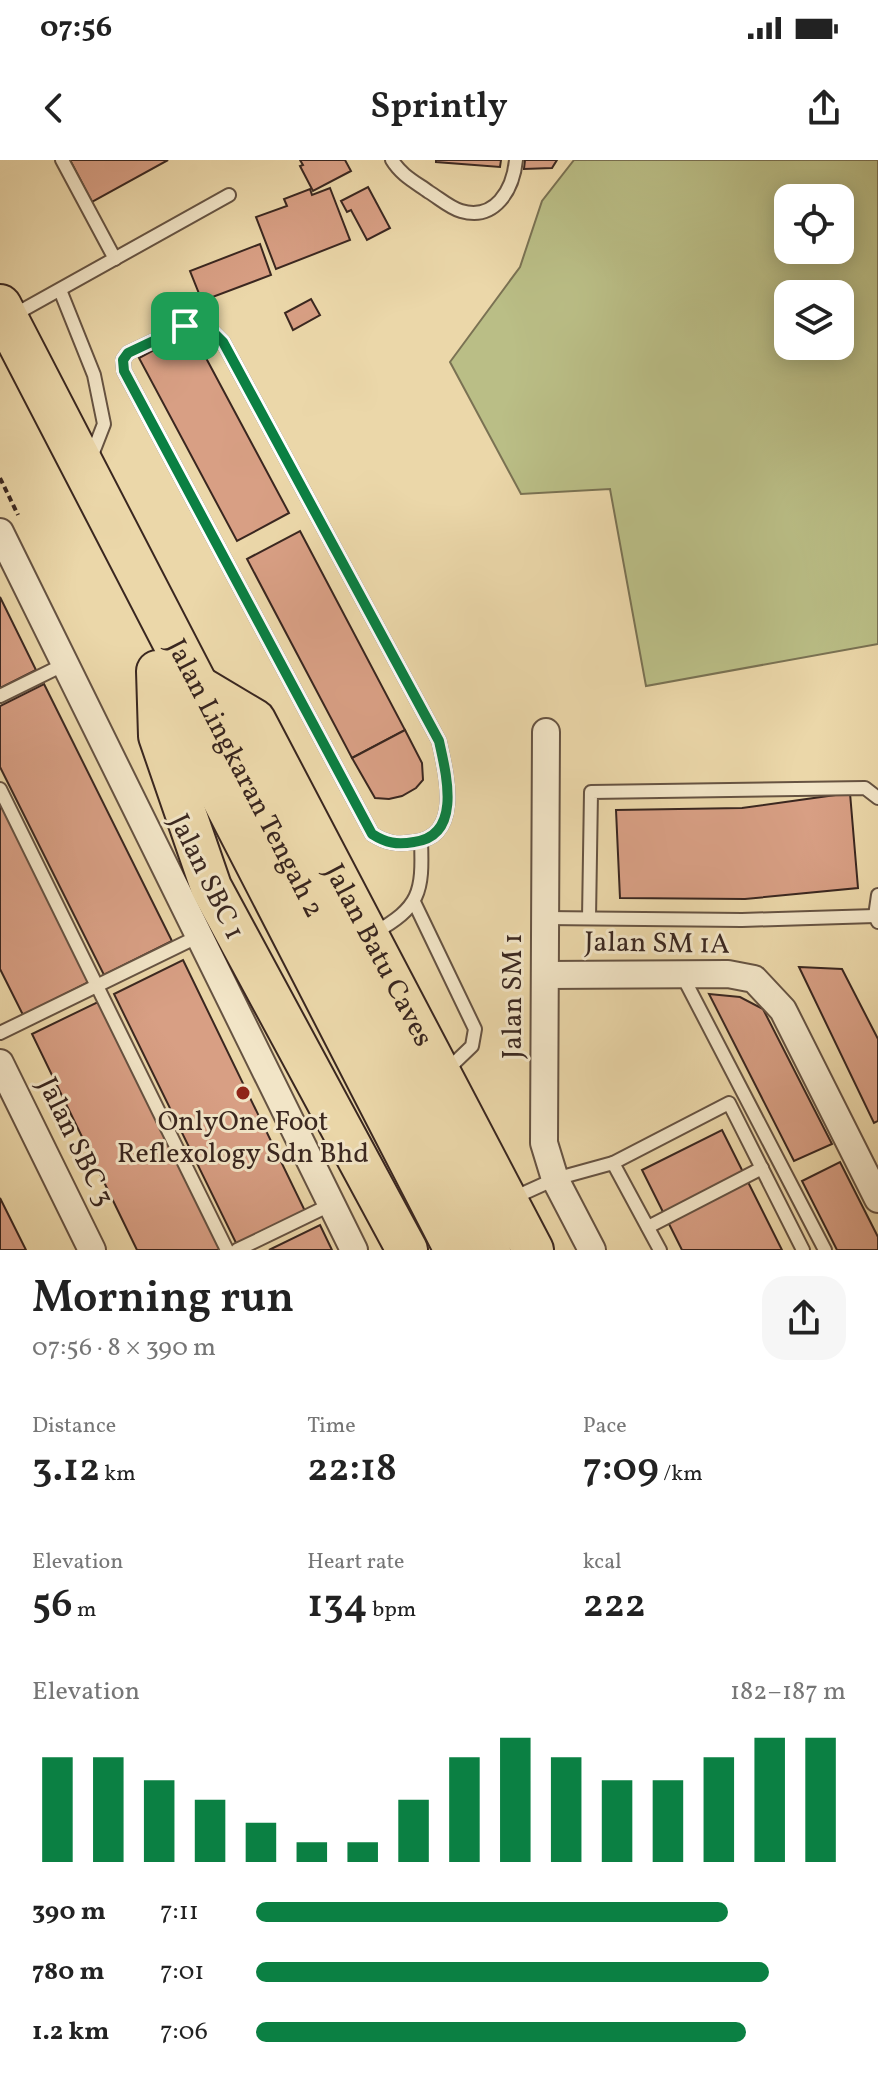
<!DOCTYPE html>
<meta charset="utf-8">
<style>
:root{--surface:#fff;--page:#f6f6f6;--text:#222;--muted:#767676;--accent:#0b8043}
body{margin:0;font-family:Vollkorn,serif;background:var(--page);color:var(--text);height:100vh;display:flex;flex-direction:column;font-size:30px;white-space:nowrap}
*{box-sizing:border-box;margin:0}
p{font-size:26px;color:var(--muted)}
.icon{flex:none;width:44px;height:44px;fill:none;stroke:currentColor;stroke-width:2;stroke-linecap:round;stroke-linejoin:round}
.map{position:relative;height:1090px;overflow:hidden}
.side{display:flex;flex-direction:column;background:var(--surface);flex:1}
.side>*{flex:none}
.buttons{position:absolute;left:774px;top:24px;display:grid;gap:16px}
.buttons a{display:grid;place-items:center;width:80px;height:80px;border-radius:16px;background:var(--surface);box-shadow:0 4px 20px #0003;font-size:40px}
.pin{position:absolute;display:grid;place-items:center;width:68px;height:68px;color:#fff;margin:-34px;border-radius:16px;box-shadow:0 4px 12px #0006}
.round{display:grid;place-items:center;flex:none;width:84px;height:84px;border-radius:24px;background:var(--page)}
.summary{display:flex;align-items:center;justify-content:space-between;height:136px;padding:0 32px}
h1{font-size:44px;font-weight:600;line-height:60px}
.stats{display:grid;grid-template-columns:repeat(3,1fr);gap:12px;height:136px;padding:8px 32px}
.stats div{display:grid;align-content:center}
.stats b{font-size:40px;font-weight:600}
.stats small{font-size:22px;font-weight:400}
.stats p{font-size:22px}
.chart{height:224px;padding:16px 32px}
.chart p{display:flex;justify-content:space-between}
.chart svg{width:100%;height:144px;margin-top:8px;stroke:var(--accent);stroke-width:6}
ul{padding:0 32px;list-style:none;font-size:26px}
li{display:grid;grid-template-columns:128px 96px 1fr;align-items:center;height:60px}
li i{height:20px;border-radius:10px;background:var(--accent)}
.status{display:flex;justify-content:space-between;align-items:center;height:56px;padding:0 40px;background:var(--surface);direction:ltr}
.status svg{height:22px;fill:currentColor}
header{display:flex;justify-content:space-between;align-items:center;height:104px;padding:0 32px;background:var(--surface);font-size:36px;font-weight:600}
.map>svg:first-child{display:block}
.green{fill:#babe86;stroke:#7a7253;stroke-width:2;fill-rule:evenodd}
.building{fill:#d89f84;stroke:#3a2720;stroke-width:2}
.lines{fill:none;stroke-linecap:round;stroke-linejoin:round}
.service-casing{stroke:#665342;stroke-width:16}
.minor-casing{stroke:#665342;stroke-width:30}
.primary-casing{stroke:#3a2720;stroke-width:44}
.trunk-casing{stroke:#3a2720;stroke-width:46}
.path{stroke:#3a2720;stroke-width:4;stroke-dasharray:6 4;stroke-linecap:butt}
.service{stroke:#f2e5c7;stroke-width:12}
.minor{stroke:#f2e5c7;stroke-width:26}
.primary{stroke:#ebd7a9;stroke-width:40}
.trunk{stroke:#ebd7a9;stroke-width:42}
.route-casing{stroke:#fff;stroke-width:16}
.route{stroke:#0b8043;stroke-width:10}
.poi-dot{fill:#8f2418;stroke:#f2e5c7;stroke-width:3}
.labels{text-anchor:middle;dominant-baseline:central;stroke-width:6;stroke-linejoin:round;paint-order:stroke}
.street-label{font-size:28px;fill:#3a2720;stroke:#f2e5c7}
.poi-label{font-size:28px;fill:#3a2720;stroke:#f2e5c7}
</style>
<div class="status"><b>07:56</b><svg viewBox="0 0 49 12"><path d="M0 12V9h3v3zM5 12V6h3v6zM10 12V3h3v9zM15 12V0h3v12zM26 1h20v11H26zM47 4h2v5h-2z"/></svg></div>
<header><svg class="icon" aria-label="back" viewBox="0 0 24 24"><path d="M15 5l-7 7 7 7"/></svg>Sprintly<svg class="icon" aria-label="share" viewBox="0 0 24 24"><path d="M12 15V3M7 8l5-5 5 5M5 13v7h14v-7"/></svg></header>
<div class="map">
<svg width="878" height="1090" viewBox="0 0 878 1090">
<rect width="100%" height="100%" fill="#ebd7a9"/>
<filter id="stains"><feTurbulence type="fractalNoise" baseFrequency=".0025" numOctaves="4"/><feColorMatrix values="0 0 0 0 .2 0 0 0 0 .09 0 0 0 0 .02 0 0 0 .5 -.17"/></filter>
<radialGradient id="worn" r=".72"><stop offset=".6" stop-color="#630" stop-opacity="0"/><stop offset="1" stop-color="#630" stop-opacity=".3"/></radialGradient>
<path class="green" d="M574 0H878V484L646 526 610 329 521 334 450 202 520 107 542 41ZM788 38H840V90H788ZM788 134H840V186H788Z"/>
<g class="building">
<polygon points="70,0 168,0 92,42"/>
<polygon points="300,0 345,0 351,11 313,31 300,6 303,5"/>
<polygon points="436,0 501,0 500,7 436,2"/>
<polygon points="525,0 557,0 552,8 524,9"/>
<polygon points="368,27 390,68 367,80 351,50 347,52 341,41"/>
<polygon points="330,28 350,80 276,109 256,57 287,46 284,39 310,29 312,35"/>
<polygon points="260,84 271,115 202,141 190,111"/>
<polygon points="311,139 320,155 293,170 285,153"/>
<polygon points="191,170 289,353 237,381 139,198"/>
<polygon points="300,371 405,570 352,598 247,399"/>
<polygon points="0,437 36,510 0,528"/>
<polygon points="44,524 172,781 104,815 0,607 0,546"/>
<polygon points="405,570 422,603 423,620 416,628 402,636 389,639 375,638 352,598"/>
<polygon points="850,633 858,728 745,739 620,738 616,650 742,648"/>
<polygon points="0,639 91,821 23,855 0,809"/>
<polygon points="183,800 305,1051 237,1085 114,834"/>
<polygon points="799,807 842,809 878,879 878,961 874,963"/>
<polygon points="709,834 740,837 763,849 832,984 794,1001"/>
<polygon points="100,841 222,1090 137,1090 32,874"/>
<polygon points="722,970 782,1090 682,1090 642,1010"/>
<polygon points="840,1002 878,1077 878,1090 837,1090 802,1021"/>
<polygon points="0,1038 26,1090 0,1090"/>
<polygon points="320,1065 332,1090 269,1090"/>
</g>
<g class="lines">
<g class="service-casing">
<g id="service">
<polyline points="62,0 115,99"/>
<path d="M392 0C401 15 415 22 429 32 439 38 450 48 461 51 495 61 513 30 516 0"/>
<polyline points="60,130 94,215 104,264 90,300"/>
<polyline points="12,156 229,35"/>
<path d="M185 166H207L223 182 439 581C446 613 463 676 414 682 397 685 386 683 372 674L124 211 123 200 128 193Z"/>
<polyline points="0,536 65,504"/>
<polyline points="0,629 227,1090"/>
<polyline points="878,735 875,756 878,762"/>
<polyline points="414,742 475,869 472,886 447,910"/>
<polyline points="545,758 742,760 875,756"/>
<polyline points="589,758 591,632 865,628 878,638"/>
<path d="M374 773C420 747 423 733 421 681"/>
<polyline points="682,815 825,1090"/>
<polyline points="0,873 199,776"/>
<polyline points="613,1003 729,943 803,1090"/>
<polyline points="511,1039 555,1019 613,1003 660,1090"/>
<polyline points="648,1067 762,1008"/>
<polyline points="237,1090 332,1044"/>
</g>
</g>
<g class="minor-casing">
<g id="minor">
<polyline points="0,372 354,1090"/>
<polyline points="546,572 544,983 555,1019 592,1090"/>
<polyline points="545,815 728,814 754,819 783,850 878,1039"/>
<polyline points="0,903 92,1090"/>
</g>
</g>
<g class="primary-casing">
<g id="primary">
<polyline points="157,511 159,576 211,727 407,1090"/>
<path id="s1" d="M198 526 255 560 533 1090"/>
</g>
</g>
<g class="trunk-casing">
<g id="trunk">
<path id="s2" d="M0 146 489 1090"/>
<polyline points="169,533 456,1090"/>
</g>
</g>
<polyline class="path" points="0,318 18,355"/>
<use href="#service" class="service"/>
<use href="#minor" class="minor"/>
<use href="#primary" class="primary"/>
<use href="#trunk" class="trunk"/>
</g>
<g class="lines">
<g class="route-casing">
<path id="route" d="M185 166H207L223 182 439 581C446 613 463 676 414 682 397 685 386 683 372 674L124 211 123 200 128 193Z"/>
</g>
<use href="#route" class="route"/>
</g>
<circle class="poi-dot" cx="243" cy="933" r="8"/>
<g class="labels">
<g class="street-label">
<text stroke="none"><textPath href="#s2" startOffset="532">Jalan Lingkaran Tengah 2</textPath></text>
<text transform="translate(206 717) rotate(64)">Jalan SBC 1</text>
<text transform="translate(657 784) rotate(1)">Jalan SM 1A</text>
<text stroke="none"><textPath href="#s1" startOffset="332">Jalan Batu Caves</textPath></text>
<text transform="translate(513 836) rotate(-90)">Jalan SM 1</text>
<text transform="translate(75 982) rotate(64)">Jalan SBC 3</text>
</g>
<g class="poi-label">
<text x="243" y="962">OnlyOne Foot<tspan x="243" dy="32">Reflexology Sdn Bhd</tspan></text>
</g>
</g>
<rect width="100%" height="100%" filter="url(#stains)"/>
<rect width="100%" height="100%" fill="url(#worn)"/>
</svg>
<div class="buttons">
<a><svg class="icon" aria-label="locate" viewBox="0 0 24 24"><circle cx="12" cy="12" r="6"/><path d="M12 2v4M12 18v4M2 12h4M18 12h4"/></svg></a>
<a><svg class="icon" aria-label="layers" viewBox="0 0 24 24"><path d="M12 4l9 5-9 5-9-5zM3 14l9 5 9-5"/></svg></a>
</div>
<div class="pin" style="left:185px;top:166px;background:#1e9e55"><svg class="icon" aria-label="arrive" viewBox="0 0 24 24"><path d="M6 21V4h12l-3 4 3 4H6"/></svg></div>
</div>
<section class="side">
<div class="summary"><div><h1>Morning run</h1><p>07:56 · 8 × 390 m</p></div><a class="round"><svg class="icon" aria-label="share" viewBox="0 0 24 24"><path d="M12 15V3M7 8l5-5 5 5M5 13v7h14v-7"/></svg></a></div>
<div class="stats">
<div><p>Distance</p><b>3.12<small> km</small></b></div>
<div><p>Time</p><b>22:18</b></div>
<div><p>Pace</p><b>7:09<small> /km</small></b></div>
</div>
<div class="stats">
<div><p>Elevation</p><b>56<small> m</small></b></div>
<div><p>Heart rate</p><b>134<small> bpm</small></b></div>
<div><p>kcal</p><b>222</b></div>
</div>
<div class="chart"><p><span>Elevation</span>182–187 m</p>
<svg viewBox="0 0 160 44" preserveAspectRatio="none"><path d="M5 44V12M15 44V12M25 44V19M35 44V25M45 44V32M55 44V38M65 44V38M75 44V25M85 44V12M95 44V6M105 44V12M115 44V19M125 44V19M135 44V12M145 44V6M155 44V6"/></svg>
</div>
<ul>
<li><b>390 m</b>7:11<i style="width:80%"></i></li>
<li><b>780 m</b>7:01<i style="width:87%"></i></li>
<li><b>1.2 km</b>7:06<i style="width:83%"></i></li>
</ul>
</section>
